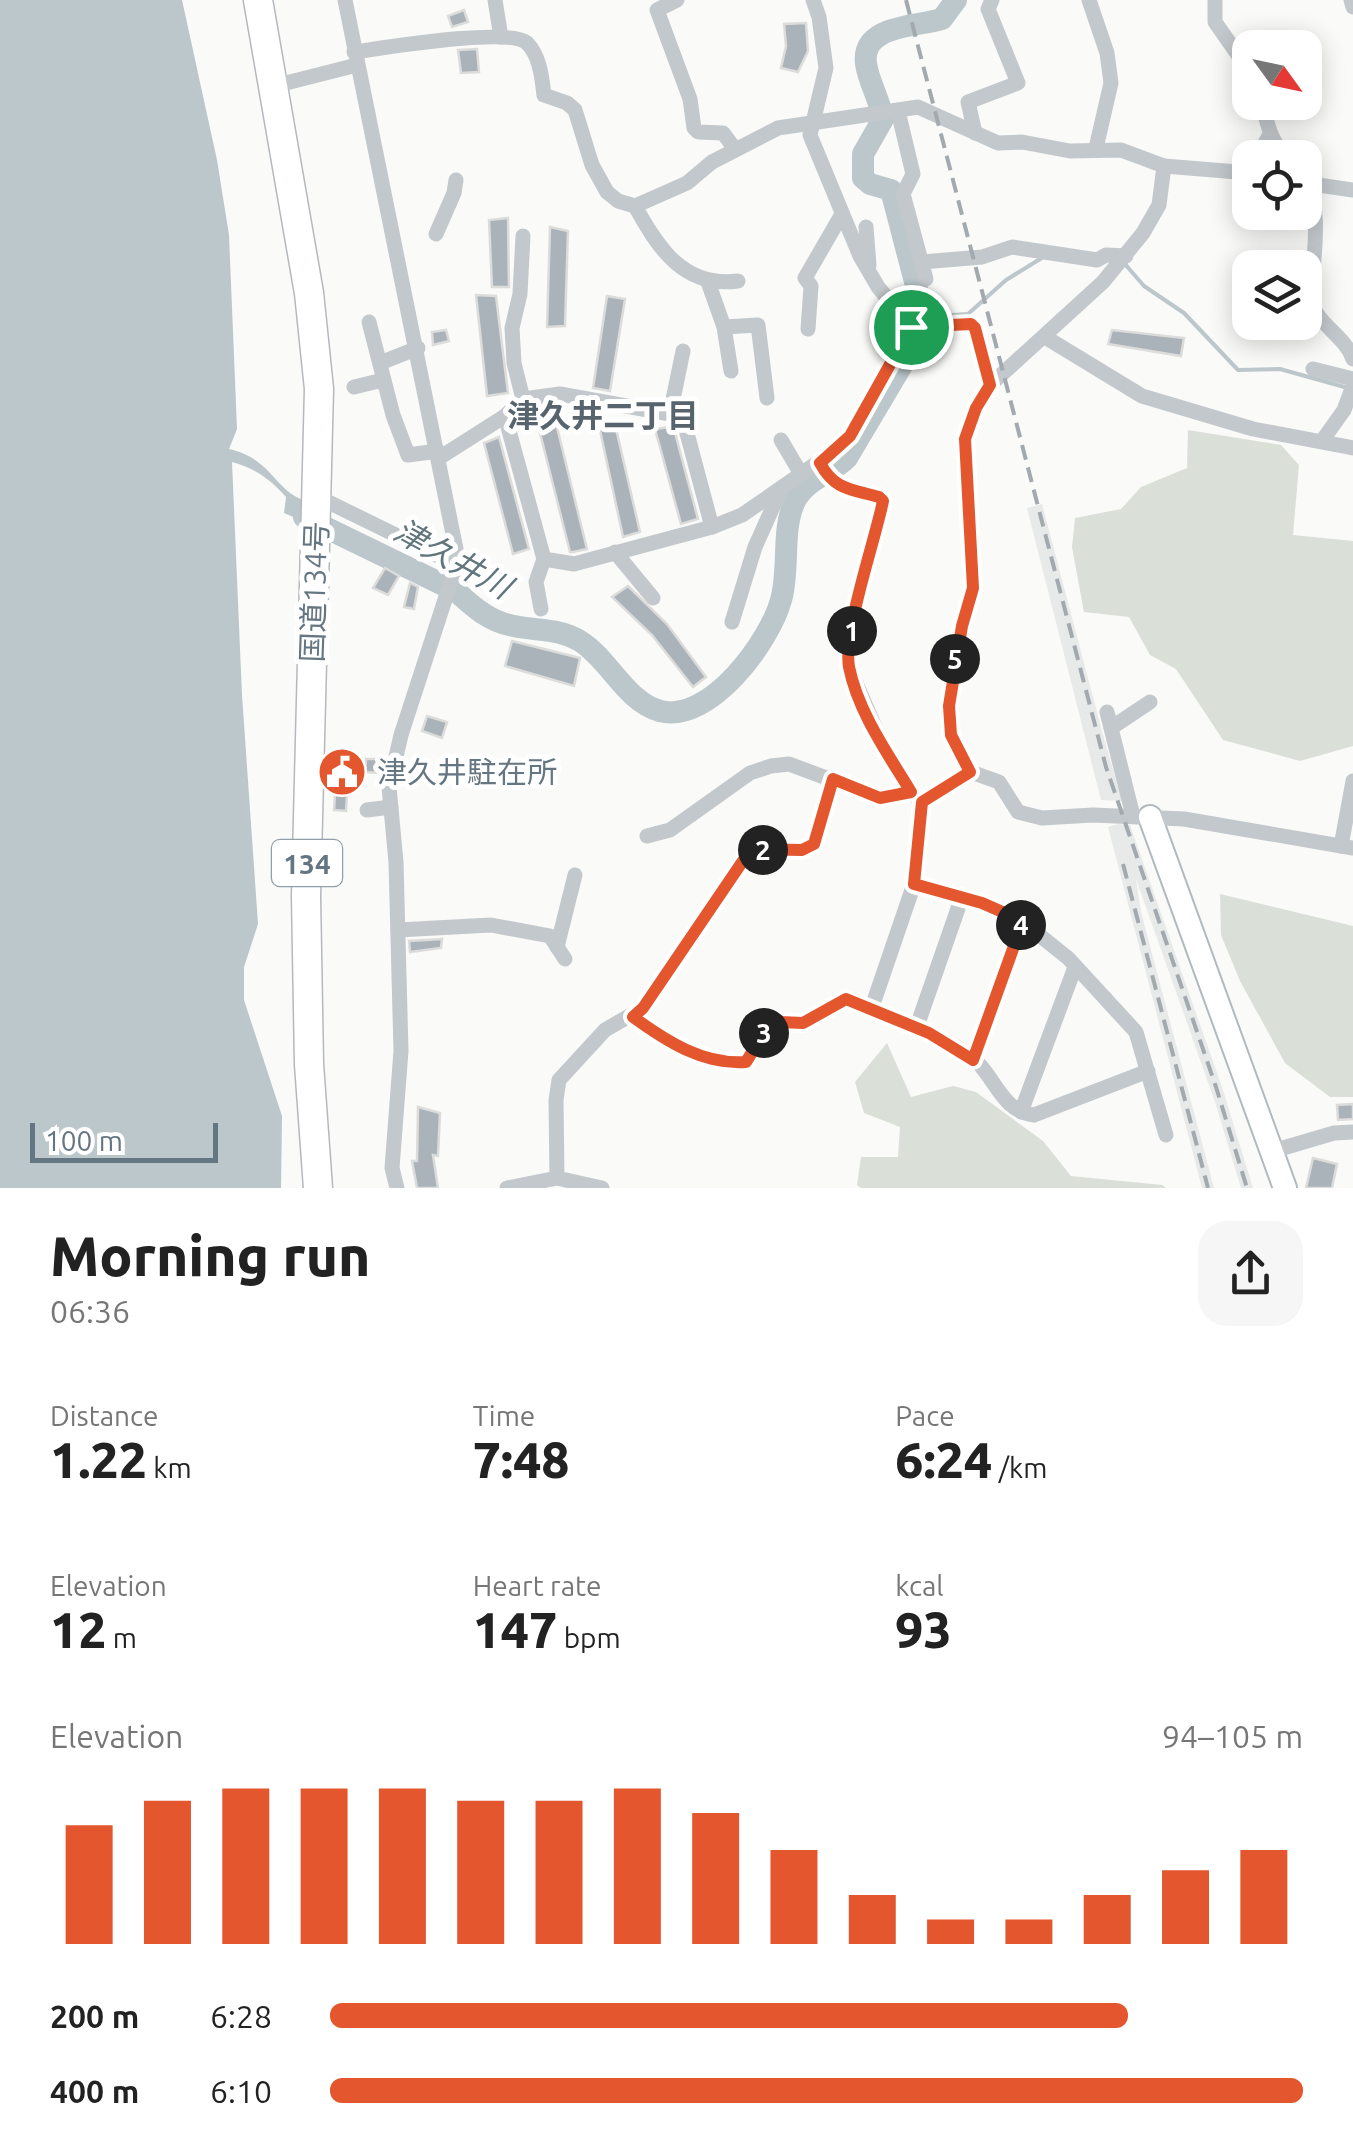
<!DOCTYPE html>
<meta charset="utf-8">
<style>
:root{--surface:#fff;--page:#f6f6f6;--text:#222;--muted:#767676;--accent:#e4572e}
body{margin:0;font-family:Ubuntu,"Noto Sans JP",sans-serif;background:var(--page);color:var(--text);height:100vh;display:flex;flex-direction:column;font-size:38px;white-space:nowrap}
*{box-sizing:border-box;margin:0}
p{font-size:32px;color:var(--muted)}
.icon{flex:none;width:55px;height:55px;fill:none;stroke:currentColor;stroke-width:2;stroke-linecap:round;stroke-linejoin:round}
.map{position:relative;height:1188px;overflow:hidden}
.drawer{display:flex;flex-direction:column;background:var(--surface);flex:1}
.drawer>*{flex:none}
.needle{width:65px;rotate:123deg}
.controls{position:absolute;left:1232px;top:30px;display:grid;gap:20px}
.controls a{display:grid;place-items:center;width:90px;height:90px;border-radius:20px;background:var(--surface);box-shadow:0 5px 25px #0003;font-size:50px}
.scale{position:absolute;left:30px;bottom:25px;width:188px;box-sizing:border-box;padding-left:10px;border:5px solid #657683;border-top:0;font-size:28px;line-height:35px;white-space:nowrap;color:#657683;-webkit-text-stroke:8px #fff;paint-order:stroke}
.pin{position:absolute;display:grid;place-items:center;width:85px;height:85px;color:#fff;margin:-42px;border:5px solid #fff;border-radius:50%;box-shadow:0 2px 10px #0007}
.km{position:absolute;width:50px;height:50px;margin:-25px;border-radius:50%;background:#222;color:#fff;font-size:28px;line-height:50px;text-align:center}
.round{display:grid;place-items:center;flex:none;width:105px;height:105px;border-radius:30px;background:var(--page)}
.summary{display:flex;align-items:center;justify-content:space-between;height:170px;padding:0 50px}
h1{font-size:55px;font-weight:800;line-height:75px}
.metrics{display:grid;grid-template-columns:repeat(3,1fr);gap:15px;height:170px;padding:10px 50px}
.metrics div{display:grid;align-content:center}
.metrics b{font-size:50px;font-weight:800}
.metrics small{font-size:28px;font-weight:400}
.metrics p{font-size:28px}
.chart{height:280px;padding:20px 50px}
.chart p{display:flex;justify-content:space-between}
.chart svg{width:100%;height:180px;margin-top:10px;stroke:var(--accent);stroke-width:6}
ul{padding:0 50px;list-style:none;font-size:32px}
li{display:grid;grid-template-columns:160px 120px 1fr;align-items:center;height:75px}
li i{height:25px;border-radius:12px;background:var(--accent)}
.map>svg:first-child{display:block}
.built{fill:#e8e9e9}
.green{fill:#dadfd7}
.water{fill:#bbc7cb}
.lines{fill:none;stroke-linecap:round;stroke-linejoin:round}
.stream{stroke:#bbc7cb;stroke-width:4}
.river{stroke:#bbc7cb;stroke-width:22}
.building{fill:#aab3b9;stroke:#dcdcda;stroke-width:2.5}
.secondary-casing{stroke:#b3babf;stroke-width:26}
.highway-casing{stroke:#b4b9bd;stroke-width:31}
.street{stroke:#c3c8cc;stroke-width:15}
.secondary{stroke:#fff;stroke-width:22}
.highway{stroke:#fff;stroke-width:28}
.rail{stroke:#a2aab0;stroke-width:4;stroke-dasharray:15 8;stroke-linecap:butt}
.route-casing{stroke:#fff;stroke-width:20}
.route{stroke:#e4572e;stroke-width:12}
.labels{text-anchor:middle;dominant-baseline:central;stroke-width:10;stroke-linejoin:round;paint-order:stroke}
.shield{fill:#fff;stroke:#939fa8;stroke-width:2.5}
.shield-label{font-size:28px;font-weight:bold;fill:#657683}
.street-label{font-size:30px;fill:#657683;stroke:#fff}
.poi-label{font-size:30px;fill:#657683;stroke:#fff;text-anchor:start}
.neighbourhood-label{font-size:32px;font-weight:bold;fill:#57646e;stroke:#fff}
.water-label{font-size:32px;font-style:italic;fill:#60757c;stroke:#fff}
</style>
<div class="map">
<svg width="1353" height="1188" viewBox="0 0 1353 1188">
<rect width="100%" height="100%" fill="#fafaf8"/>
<g class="built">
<polygon points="1042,504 1102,731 1122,801 1101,800 1027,508"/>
<polygon points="1118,824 1130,825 1222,1087 1253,1188 1241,1188 1215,1102 1136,879 1141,912 1214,1188 1202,1188 1108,827"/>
</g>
<g class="green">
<polygon points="1188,430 1281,445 1299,465 1293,535 1353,541 1353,746 1300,761 1223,740 1176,669 1150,655 1129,617 1084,612 1072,547 1075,518 1121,509 1141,487 1187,468"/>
<polygon points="1220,894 1353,926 1353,1097 1330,1097 1285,1063 1240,981 1221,935"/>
<polygon points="887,1043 911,1097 953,1086 976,1092 1043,1141 1071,1176 1162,1185 1166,1188 861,1188 857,1185 861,1157 898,1157 900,1127 864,1113 855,1082"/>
</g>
<path class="water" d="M0 0H182L217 160 229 235 237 429 229 449C273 459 274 491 306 501L303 521 284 513 286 497C270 479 255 468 232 462L242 695 258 924 244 967V1000L282 1116 281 1188H0Z"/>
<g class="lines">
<g class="stream">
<polyline points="1124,263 1144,286 1184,313 1238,370 1280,369 1348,388"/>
<polyline points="921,317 968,314 1006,280 1045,256"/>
</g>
<path class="river" d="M304 517 456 591C473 607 490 622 514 626 537 631 559 628 580 641 609 659 626 702 660 711 710 724 770 641 781 600 790 569 781 530 795 501 806 479 831 474 847 458L920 335V301L891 190 870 184 863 178V154L883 119C880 100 869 83 866 64 861 24 917 27 942 19L956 0"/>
</g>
<g class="building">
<polygon points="464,10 468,22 452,27 448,16"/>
<polygon points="806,23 808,51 798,72 781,68 786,46 784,24"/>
<polygon points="477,49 479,72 461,73 458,50"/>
<polygon points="508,218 509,287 492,287 489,220"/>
<polygon points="550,227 568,231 565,326 547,327"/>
<polygon points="476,295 496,296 508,393 487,396"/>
<polygon points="607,296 625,299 610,391 593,388"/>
<polygon points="446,330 449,341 433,345 432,332"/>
<polygon points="1112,330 1184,338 1181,356 1108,344"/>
<polygon points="552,407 587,549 573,552 570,552 534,409"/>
<polygon points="614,420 640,532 623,537 598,421"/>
<polygon points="670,427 674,429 698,519 681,524 655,429"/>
<polygon points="499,437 529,549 513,554 484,443"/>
<polygon points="385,568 399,576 388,595 373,588"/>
<polygon points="410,583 418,587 414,609 404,607"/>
<polygon points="628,586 667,624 706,677 693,687 652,635 612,597"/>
<polygon points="512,641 580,658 574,686 505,666"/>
<polygon points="427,716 447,722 442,738 422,731"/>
<polygon points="366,759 383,759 381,773 365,772"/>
<polygon points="335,794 347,795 346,811 334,810"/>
<polygon points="442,939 441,948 410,952 409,941"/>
<polygon points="1353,1104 1353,1119 1338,1120 1337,1105"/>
<polygon points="418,1107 440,1113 438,1156 433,1155 438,1188 417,1188 412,1161 417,1161"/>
<polygon points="1313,1158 1337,1164 1332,1188 1306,1188"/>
</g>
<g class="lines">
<g class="secondary-casing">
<polyline id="secondary" points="1150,817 1285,1188"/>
</g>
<g class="highway-casing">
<polyline id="highway" points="258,0 309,293 319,389 306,896 309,1064 318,1188"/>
</g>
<g class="street">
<polyline points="345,0 456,549 453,575 401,735 389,787 396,862 401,1051 392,1168 397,1188"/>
<polyline points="495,0 501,37"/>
<polyline points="677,0 657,10 690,99 694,128 698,132 723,133 735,149"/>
<polyline points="813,0 819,17 826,68 810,135 860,256 878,287 911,327"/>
<polyline points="1089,0 1107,53 1111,83 1096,148"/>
<polyline points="1215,0 1215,22 1250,72"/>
<polyline points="1351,0 1353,7"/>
<path d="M354 52C383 48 508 27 527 43 540 56 542 78 544 95L567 103 575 110 592 165 607 192 618 201 635 206 687 183 712 162 778 128 918 107 998 143 1022 142 1070 151 1121 150 1164 166 1250 173"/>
<polyline points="274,86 357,65"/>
<path d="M1262 102C1267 124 1271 143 1288 158"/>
<polyline points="898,111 913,174 903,194 926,279"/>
<polyline points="975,133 968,102 1018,83 988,9 992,0"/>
<polyline points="1257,158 1270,134"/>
<path d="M1305 174C1319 201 1316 239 1313 269 1313 278 1309 292 1311 301 1317 324 1345 336 1353 359"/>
<polyline points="1305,183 1353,190"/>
<path d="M635 206C658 248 684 288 738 281"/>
<polyline points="866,227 869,265"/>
<polyline points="436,234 454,193 456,180"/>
<polyline points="922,262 982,257 1012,247 1097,260 1106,255 1126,256"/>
<polyline points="708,282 724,327 731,371"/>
<polyline points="369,322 393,415 408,455 438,451"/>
<polyline points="724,327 758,325 767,398"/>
<polyline points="911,327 971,324 975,329 990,385"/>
<polyline points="808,329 811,286 805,278 842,214"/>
<polyline points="1045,337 1142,396 1253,429 1353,448"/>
<polyline points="380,363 418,348"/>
<polyline points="1313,369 1353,379"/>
<polyline points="354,387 383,380"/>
<polyline points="523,399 514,363 512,328 520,294 523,236"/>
<polyline points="670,414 683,351"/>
<polyline points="505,416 544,559 536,582 541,609"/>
<polyline points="781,440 801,474"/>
<polyline points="1322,441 1344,410 1353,386"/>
<polyline points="439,458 505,416 523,399 560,394 670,414 684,422 712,527"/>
<path d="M820 463C835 491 851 488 879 497L883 501 849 641V667L887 755 911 792 922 802"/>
<polyline points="316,496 455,564"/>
<polyline points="615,552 653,598"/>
<polyline points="544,559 574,564 712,527 742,515 843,445 911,327"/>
<polyline points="732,622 755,547 781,489"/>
<polyline points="1107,712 1133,816"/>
<polyline points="1111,728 1150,702"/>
<polyline points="971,772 948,726 952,678 973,588 965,439 977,408 990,385 1103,282 1143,233 1159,205 1164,166"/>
<polyline points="367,810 391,807"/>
<polyline points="647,836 670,830 750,773 771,766 789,764 880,798 911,792"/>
<polyline points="1341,846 1353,781"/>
<polyline points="914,884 1013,914 1068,958 1136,1032 1166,1135"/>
<polyline points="398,930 491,925 550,936 565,959"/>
<polyline points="557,947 575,875"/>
<path d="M633 1017C665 1041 703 1065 746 1061L763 1033 780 1022 803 1023 846 999 872 1007"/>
<polyline points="916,1029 962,897"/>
<polyline points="973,1060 1023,921"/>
<path d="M1148 1071 1034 1115C1004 1112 996 1081 978 1063 949 1035 905 1027 872 1007L914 884 922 802 971 772 999 782 1018 812 1042 818 1093 815 1184 819 1353 848"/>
<polyline points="1021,1112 1075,967"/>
<polyline points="1273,1151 1334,1133 1353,1132"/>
<polyline points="557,1178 556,1100 559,1080 605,1030 643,1008 751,849 802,850 813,844 833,779"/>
<polyline points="507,1188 557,1178 602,1188"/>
</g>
<use href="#secondary" class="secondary"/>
<use href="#highway" class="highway"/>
<g class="rail">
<polyline points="906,0 1106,767 1216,1087 1247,1188"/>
<polyline points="1123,864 1208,1188"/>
</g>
</g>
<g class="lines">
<g class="route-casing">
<path id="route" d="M971 324 975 328 990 385 976 408 965 439 973 588 962 626 949 706 951 735 970 772 922 802 914 884 982 903 1023 921 973 1060 929 1033 846 999 803 1023 780 1022 764 1033 746 1062C703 1065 666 1041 633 1017L643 1008 751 849 802 850 814 844 833 779 880 798 911 792C888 754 858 712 849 667 843 632 875 541 883 501L879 497C852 489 835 491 820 463L850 436 911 327Z"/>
</g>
<use href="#route" class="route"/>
</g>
<defs>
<g id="civic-disc" transform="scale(2.5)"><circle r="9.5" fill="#e4572e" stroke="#fff"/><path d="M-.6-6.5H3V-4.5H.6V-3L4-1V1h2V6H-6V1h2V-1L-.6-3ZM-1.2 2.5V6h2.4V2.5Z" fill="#fff"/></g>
</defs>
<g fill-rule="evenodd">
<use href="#civic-disc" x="342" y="772"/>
</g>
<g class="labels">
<rect class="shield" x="272" y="840" width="70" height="46" rx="8"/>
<g class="shield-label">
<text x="307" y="863">134</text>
</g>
<g class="street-label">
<text transform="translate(314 592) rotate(-88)">国道134号</text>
</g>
<g class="poi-label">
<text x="377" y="772">津久井駐在所</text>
</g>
<g class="neighbourhood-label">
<text x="603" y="415">津久井二丁目</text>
</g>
<g class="water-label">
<text transform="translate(453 558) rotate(29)">津久井川</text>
</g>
</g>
</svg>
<div class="controls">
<a><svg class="needle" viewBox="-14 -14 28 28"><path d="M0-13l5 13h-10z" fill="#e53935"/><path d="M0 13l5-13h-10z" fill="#767676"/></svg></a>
<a><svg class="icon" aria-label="locate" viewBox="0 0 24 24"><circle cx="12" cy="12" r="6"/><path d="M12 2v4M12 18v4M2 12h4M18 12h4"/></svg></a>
<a><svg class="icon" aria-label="layers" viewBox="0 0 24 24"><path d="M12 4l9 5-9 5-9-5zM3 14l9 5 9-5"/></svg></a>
</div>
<div class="scale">100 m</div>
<div class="pin" style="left:911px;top:327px;background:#1e9e55"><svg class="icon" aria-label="arrive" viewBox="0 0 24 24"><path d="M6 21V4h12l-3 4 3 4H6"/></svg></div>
<b class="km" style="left:852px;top:631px">1</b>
<b class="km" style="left:763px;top:850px">2</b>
<b class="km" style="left:764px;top:1033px">3</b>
<b class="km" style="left:1021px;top:925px">4</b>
<b class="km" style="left:955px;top:659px">5</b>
</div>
<section class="drawer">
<div class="summary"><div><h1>Morning run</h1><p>06:36</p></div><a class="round"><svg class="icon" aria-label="share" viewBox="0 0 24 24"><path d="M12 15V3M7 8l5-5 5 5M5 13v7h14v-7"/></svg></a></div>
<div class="metrics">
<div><p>Distance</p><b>1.22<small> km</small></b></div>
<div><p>Time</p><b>7:48</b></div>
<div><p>Pace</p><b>6:24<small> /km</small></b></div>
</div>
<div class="metrics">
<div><p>Elevation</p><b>12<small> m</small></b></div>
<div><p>Heart rate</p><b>147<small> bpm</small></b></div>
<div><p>kcal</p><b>93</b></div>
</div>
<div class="chart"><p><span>Elevation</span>94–105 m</p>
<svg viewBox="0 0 160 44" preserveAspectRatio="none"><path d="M5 44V15M15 44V9M25 44V6M35 44V6M45 44V6M55 44V9M65 44V9M75 44V6M85 44V12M95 44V21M105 44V32M115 44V38M125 44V38M135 44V32M145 44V26M155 44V21"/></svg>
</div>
<ul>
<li><b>200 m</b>6:28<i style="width:82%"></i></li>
<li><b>400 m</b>6:10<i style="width:100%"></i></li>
</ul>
</section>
